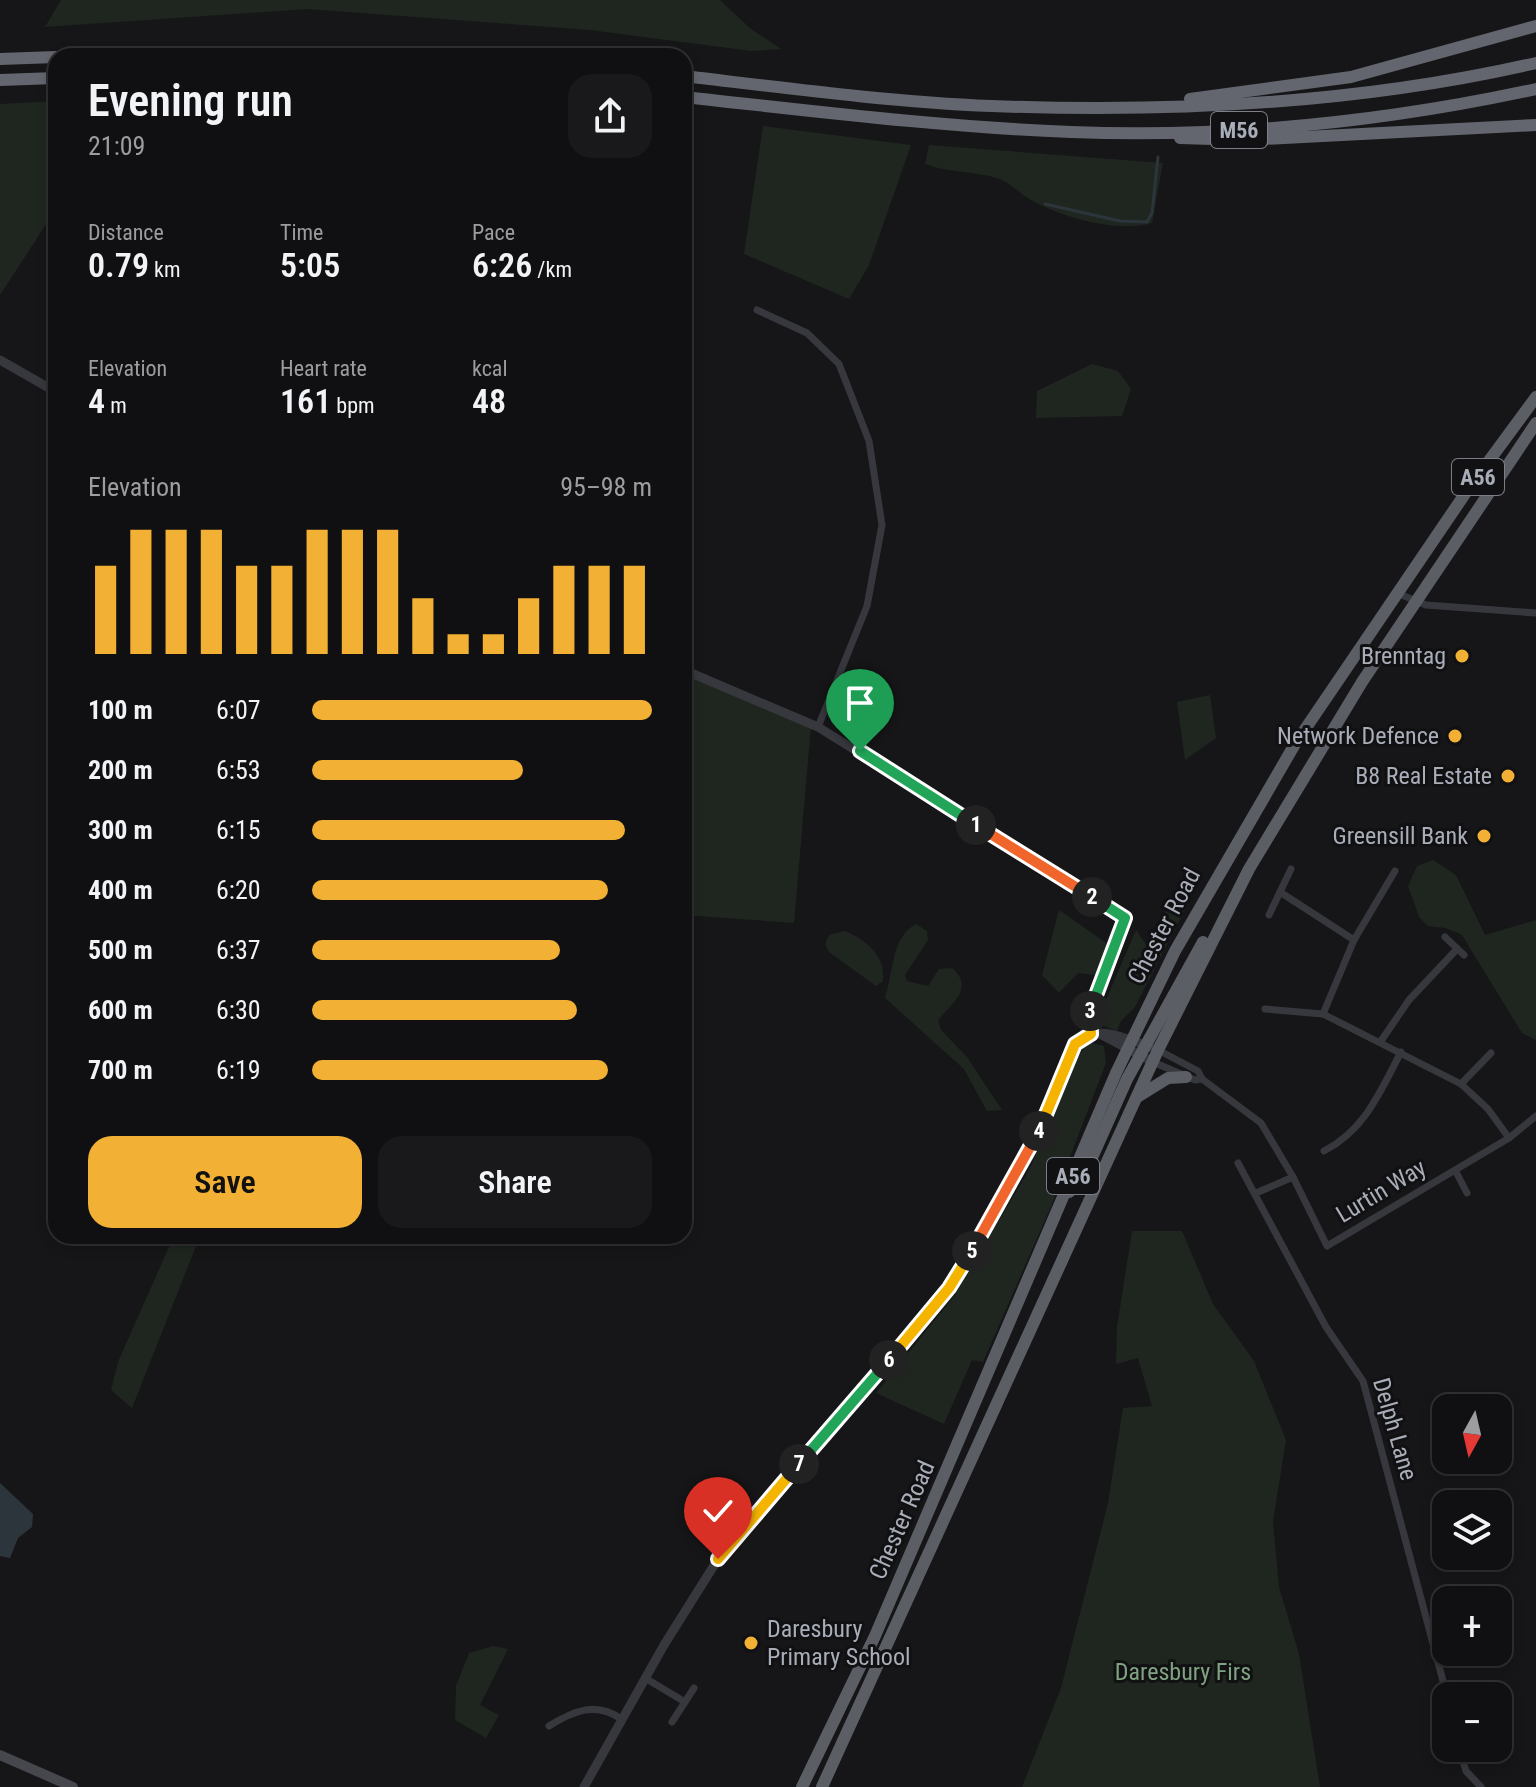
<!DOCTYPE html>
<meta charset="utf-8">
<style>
:root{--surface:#101012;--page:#19191b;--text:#f1f3f6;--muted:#9c9d9f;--line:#303032;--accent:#f2b134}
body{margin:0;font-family:"Roboto Condensed",sans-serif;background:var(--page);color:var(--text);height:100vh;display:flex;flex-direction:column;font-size:30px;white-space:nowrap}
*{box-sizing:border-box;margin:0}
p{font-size:26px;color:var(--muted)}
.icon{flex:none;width:44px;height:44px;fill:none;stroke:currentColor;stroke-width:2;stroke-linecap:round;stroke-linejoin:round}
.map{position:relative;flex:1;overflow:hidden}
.panel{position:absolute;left:48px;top:48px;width:644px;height:1196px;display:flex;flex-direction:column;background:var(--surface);border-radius:24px;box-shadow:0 4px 12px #0003,0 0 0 2px var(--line)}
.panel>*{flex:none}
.needle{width:52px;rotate:188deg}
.tools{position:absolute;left:1432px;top:1394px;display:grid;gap:16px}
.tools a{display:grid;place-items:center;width:80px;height:80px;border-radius:16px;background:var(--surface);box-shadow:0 4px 12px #0003,0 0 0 2px var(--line);font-size:40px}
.pin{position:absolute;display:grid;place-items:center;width:68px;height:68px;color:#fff;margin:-82px -34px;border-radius:50% 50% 50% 0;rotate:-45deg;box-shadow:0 0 8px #0007}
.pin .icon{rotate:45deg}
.km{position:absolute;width:40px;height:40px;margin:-20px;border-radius:50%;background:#222;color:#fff;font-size:22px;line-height:40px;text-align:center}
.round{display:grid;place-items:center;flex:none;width:84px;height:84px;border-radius:24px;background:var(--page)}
.headline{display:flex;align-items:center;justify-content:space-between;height:136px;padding:0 40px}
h1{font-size:44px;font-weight:600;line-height:60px}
.stats{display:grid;grid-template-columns:repeat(3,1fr);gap:12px;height:136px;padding:8px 40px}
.stats div{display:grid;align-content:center}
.stats b{font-size:34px;font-weight:600}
.stats small{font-size:22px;font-weight:400}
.stats p{font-size:22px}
.chart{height:224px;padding:16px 40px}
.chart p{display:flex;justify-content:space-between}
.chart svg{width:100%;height:144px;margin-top:8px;stroke:var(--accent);stroke-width:6}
.primary-button{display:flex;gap:16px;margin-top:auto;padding:16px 40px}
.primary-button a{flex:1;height:92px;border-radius:24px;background:var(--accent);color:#111;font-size:32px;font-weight:600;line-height:92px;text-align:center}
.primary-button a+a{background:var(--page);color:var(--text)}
ul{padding:0 40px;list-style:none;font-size:26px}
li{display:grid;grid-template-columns:128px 96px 1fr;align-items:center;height:60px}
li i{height:20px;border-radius:10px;background:var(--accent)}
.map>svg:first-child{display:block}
.green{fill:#1e261f}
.water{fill:#2c353c}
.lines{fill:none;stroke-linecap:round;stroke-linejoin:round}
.stream{stroke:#2c353c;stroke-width:3}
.minor{stroke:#37383d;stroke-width:7}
.tertiary{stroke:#37383d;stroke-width:9}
.secondary{stroke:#45474d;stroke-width:10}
.trunk{stroke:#5b5e65;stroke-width:12}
.motorway{stroke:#63666e;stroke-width:12}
.split-1-casing{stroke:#fff;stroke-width:16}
.split-2-casing{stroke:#fff;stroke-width:16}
.split-3-casing{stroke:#fff;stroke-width:16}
.split-4-casing{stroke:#fff;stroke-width:16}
.split-5-casing{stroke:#fff;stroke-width:16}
.split-6-casing{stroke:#fff;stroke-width:16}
.split-7-casing{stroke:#fff;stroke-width:16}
.split-8-casing{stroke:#fff;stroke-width:16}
.split-1{stroke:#22a559;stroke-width:10}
.split-2{stroke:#f0652b;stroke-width:10}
.split-3{stroke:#22a559;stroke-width:10}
.split-4{stroke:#f5b400;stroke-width:10}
.split-5{stroke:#f0652b;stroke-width:10}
.split-6{stroke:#f5b400;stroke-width:10}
.split-7{stroke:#22a559;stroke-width:10}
.split-8{stroke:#f5b400;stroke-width:10}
.poi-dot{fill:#f2b134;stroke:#111113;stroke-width:3}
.labels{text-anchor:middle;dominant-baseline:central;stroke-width:6;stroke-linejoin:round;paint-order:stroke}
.shield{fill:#111113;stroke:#7b7e86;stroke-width:2}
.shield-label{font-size:22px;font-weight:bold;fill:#a8adb8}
.poi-label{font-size:24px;fill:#a8adb8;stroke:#111113;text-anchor:end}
.street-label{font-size:24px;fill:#a8adb8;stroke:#111113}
.park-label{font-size:24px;fill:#7fa381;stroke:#111113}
</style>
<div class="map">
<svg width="1536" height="1787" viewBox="0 0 1536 1787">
<rect width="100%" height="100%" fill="#161618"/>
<g class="green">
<polygon points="61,0 720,0 751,29 781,49 751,51 590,30 307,9 45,27"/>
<polygon points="56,101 56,209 0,295 0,104"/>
<polygon points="763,126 911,145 869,265 849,299 744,254"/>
<path d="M929 145 1163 163 1152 223C1118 233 1064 218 1033 201 1021 195 1010 182 997 178 973 171 949 173 925 164Z"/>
<polygon points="1092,364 1118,371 1131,389 1122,416 1036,418 1037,391"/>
<polygon points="684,674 811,726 794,923 684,915"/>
<polygon points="1210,695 1216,738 1185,760 1177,702"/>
<polygon points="1433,860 1456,875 1485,935 1536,920 1536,1040 1522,1033 1462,935 1446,928 1428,926 1419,917 1408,886 1417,866"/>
<polygon points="1183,894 1189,902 1135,1007 1121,1021 1117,1031 1104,1026 1106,1000 1136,930 1150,950 1170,901"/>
<polygon points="1059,910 1109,945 1096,975 1078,973 1059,993 1042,975"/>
<path d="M916 924 927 931 928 940 905 975 907 981 928 986 939 969 952 968C975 988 952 1003 938 1020L941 1030 967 1057 1002 1110 987 1111 964 1069 885 998C893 974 891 937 916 924Z"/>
<path d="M845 931C865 939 886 956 883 981L876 986 829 952 825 944 829 935Z"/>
<polygon points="1088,1042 1104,1046 1106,1063 1052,1204 983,1362 972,1360 944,1424 876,1393 955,1295 1030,1168 1077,1058"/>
<polygon points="1132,1231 1182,1231 1213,1304 1254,1361 1286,1440 1273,1521 1279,1587 1299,1654 1320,1787 1022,1787 1061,1688 1108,1503 1123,1408 1152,1406 1138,1358 1116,1364 1117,1327"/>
<polygon points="168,1236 200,1236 132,1408 111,1390 118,1362 169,1247"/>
<polygon points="493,1646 508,1649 480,1705 499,1715 486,1738 455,1720 456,1686 469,1653"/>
</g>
<polygon class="water" points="0,1483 33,1514 32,1527 18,1538 10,1558 0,1556"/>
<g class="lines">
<polyline class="stream" points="1045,204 1120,221 1147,222 1152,213 1158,157"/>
<g class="minor">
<polyline points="757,310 807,333 839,364 869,441 882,525 867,606 818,727"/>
<polyline points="1397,593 1426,605 1536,613"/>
<polyline points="1280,892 1354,940"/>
<polyline points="1269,915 1291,869"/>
<polyline points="1445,937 1464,955"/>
<polyline points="1265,1009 1323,1014 1461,1084 1488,1109 1509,1138"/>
<polyline points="1323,1014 1354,940 1395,871"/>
<polyline points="1381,1041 1409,1000 1457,949"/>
<polyline points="1158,1050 1198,1071 1202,1079 1261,1123 1293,1177 1327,1246 1509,1138 1536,1116"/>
<polyline points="1153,1062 1195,1080 1202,1079"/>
<polyline points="1461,1084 1491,1053"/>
<path d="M1324 1151C1365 1130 1380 1092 1401 1052"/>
<polyline points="1238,1163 1326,1327 1363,1381 1447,1696"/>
<polyline points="1455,1170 1467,1193"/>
<polyline points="1256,1193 1293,1177"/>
<polyline points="645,1678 685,1702 672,1722"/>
<polyline points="685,1702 694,1688"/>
<path d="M549 1726C573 1711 596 1701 621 1719"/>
<polyline points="1459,1748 1466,1771 1481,1787"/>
</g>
<g class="tertiary">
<polyline points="0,360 56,392"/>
<polyline points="684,670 818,727 1125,918 1093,1001 1091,1034"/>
<polyline points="1100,1034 1153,1062"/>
<path d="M584 1787 664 1645 718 1559 949 1288 986 1229 1038 1134 1075 1044C1095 1022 1127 1039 1150 1047"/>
</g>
<polyline class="secondary" points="0,1755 73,1787"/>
<g class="trunk">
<polyline points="1139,1096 1168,1078 1186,1077"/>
<polyline points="1069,1192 1082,1180 1127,1079 1203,942"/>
<polyline points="802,1787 875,1636 1116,1073 1175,951 1295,744 1469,488 1536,397"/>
<polyline points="822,1787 1158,1050 1249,869 1362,682 1536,423"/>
</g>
<g class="motorway">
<polyline points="81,56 374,56"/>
<polyline points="0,59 56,57"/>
<path d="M684 76C786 88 890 102 992 106 1174 113 1358 104 1536 63"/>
<polyline points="0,80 56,78"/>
<path d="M684 97C813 111 941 127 1071 132 1227 138 1384 122 1536 89"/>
<polyline points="1190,99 1351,77 1536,26"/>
<polyline points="1180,138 1245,140 1536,125"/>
</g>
</g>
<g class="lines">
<g class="split-1-casing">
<polyline id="split-1" points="860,751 976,825"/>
</g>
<g class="split-2-casing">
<polyline id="split-2" points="976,825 1092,897"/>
</g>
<g class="split-3-casing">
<polyline id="split-3" points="1090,1011 1125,918 1092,897"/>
</g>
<g class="split-4-casing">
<polyline id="split-4" points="1039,1131 1075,1044 1091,1034 1090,1011"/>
</g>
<g class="split-5-casing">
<polyline id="split-5" points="972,1251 1039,1131"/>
</g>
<g class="split-6-casing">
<polyline id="split-6" points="889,1360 949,1288 972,1251"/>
</g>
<g class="split-7-casing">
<polyline id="split-7" points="799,1464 889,1360"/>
</g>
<g class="split-8-casing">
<polyline id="split-8" points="718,1559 799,1464"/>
</g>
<use href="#split-1" class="split-1"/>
<use href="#split-2" class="split-2"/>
<use href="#split-3" class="split-3"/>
<use href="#split-4" class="split-4"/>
<use href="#split-5" class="split-5"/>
<use href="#split-6" class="split-6"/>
<use href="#split-7" class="split-7"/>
<use href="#split-8" class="split-8"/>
</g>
<g class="poi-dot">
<circle cx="1462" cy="656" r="8"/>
<circle cx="1455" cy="736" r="8"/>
<circle cx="1508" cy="776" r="8"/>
<circle cx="1484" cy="836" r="8"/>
<circle cx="751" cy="1643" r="8"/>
</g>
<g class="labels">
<g class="shield">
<rect x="1211" y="112" width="56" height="36" rx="6"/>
<rect x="1452" y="459" width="52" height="36" rx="6"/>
<rect x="1047" y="1158" width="52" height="36" rx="6"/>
</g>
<g class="shield-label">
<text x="1239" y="130">M56</text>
<text x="1478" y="477">A56</text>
<text x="1073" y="1176">A56</text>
</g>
<g class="poi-label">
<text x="1446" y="656">Brenntag</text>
<text x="1439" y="736">Network Defence</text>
<text x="1492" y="776">B8 Real Estate</text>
<text x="1468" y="836">Greensill Bank</text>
<text x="767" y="1629" text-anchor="start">Daresbury<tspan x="767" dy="28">Primary School</tspan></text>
</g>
<g class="street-label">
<text transform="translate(1164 926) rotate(-62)">Chester Road</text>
<text transform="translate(1381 1191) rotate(-31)">Lurtin Way</text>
<text transform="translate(1395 1429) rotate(74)">Delph Lane</text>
<text transform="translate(902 1520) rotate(-66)">Chester Road</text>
</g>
<g class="park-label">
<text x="1183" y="1672">Daresbury Firs</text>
</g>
</g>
</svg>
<div class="tools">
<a><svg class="needle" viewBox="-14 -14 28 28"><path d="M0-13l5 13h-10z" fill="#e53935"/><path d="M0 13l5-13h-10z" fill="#9c9d9f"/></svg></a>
<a><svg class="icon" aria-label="layers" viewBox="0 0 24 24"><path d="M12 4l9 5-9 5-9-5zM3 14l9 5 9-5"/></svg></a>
<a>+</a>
<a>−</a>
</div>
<div class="pin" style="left:860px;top:751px;background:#1e9e55"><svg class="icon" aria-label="arrive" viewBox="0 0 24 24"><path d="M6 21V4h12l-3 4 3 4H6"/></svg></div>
<div class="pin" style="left:718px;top:1559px;background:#d93025"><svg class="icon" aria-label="check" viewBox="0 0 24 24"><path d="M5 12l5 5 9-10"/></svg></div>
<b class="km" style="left:976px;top:825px">1</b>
<b class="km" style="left:1092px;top:897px">2</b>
<b class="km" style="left:1090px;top:1011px">3</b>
<b class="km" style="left:1039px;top:1131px">4</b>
<b class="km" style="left:972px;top:1251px">5</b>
<b class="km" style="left:889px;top:1360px">6</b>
<b class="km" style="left:799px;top:1464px">7</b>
<section class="panel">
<div class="headline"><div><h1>Evening run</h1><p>21:09</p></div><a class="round"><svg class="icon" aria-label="share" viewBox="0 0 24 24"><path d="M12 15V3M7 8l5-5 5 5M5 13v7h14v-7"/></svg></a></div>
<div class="stats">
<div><p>Distance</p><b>0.79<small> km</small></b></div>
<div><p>Time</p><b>5:05</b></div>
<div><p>Pace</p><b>6:26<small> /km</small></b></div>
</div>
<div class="stats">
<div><p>Elevation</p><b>4<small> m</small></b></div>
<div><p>Heart rate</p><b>161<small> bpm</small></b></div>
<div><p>kcal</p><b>48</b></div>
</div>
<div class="chart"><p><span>Elevation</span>95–98 m</p>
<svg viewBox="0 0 160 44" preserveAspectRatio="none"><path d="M5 44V17M15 44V6M25 44V6M35 44V6M45 44V17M55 44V17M65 44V6M75 44V6M85 44V6M95 44V27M105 44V38M115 44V38M125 44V27M135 44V17M145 44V17M155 44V17"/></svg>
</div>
<ul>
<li><b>100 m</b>6:07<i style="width:100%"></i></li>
<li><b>200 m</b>6:53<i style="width:62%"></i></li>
<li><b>300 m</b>6:15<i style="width:92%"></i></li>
<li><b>400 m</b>6:20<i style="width:87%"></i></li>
<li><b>500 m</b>6:37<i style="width:73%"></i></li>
<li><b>600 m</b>6:30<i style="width:78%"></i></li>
<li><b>700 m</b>6:19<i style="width:87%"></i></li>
</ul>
<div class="primary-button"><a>Save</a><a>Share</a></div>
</section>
</div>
